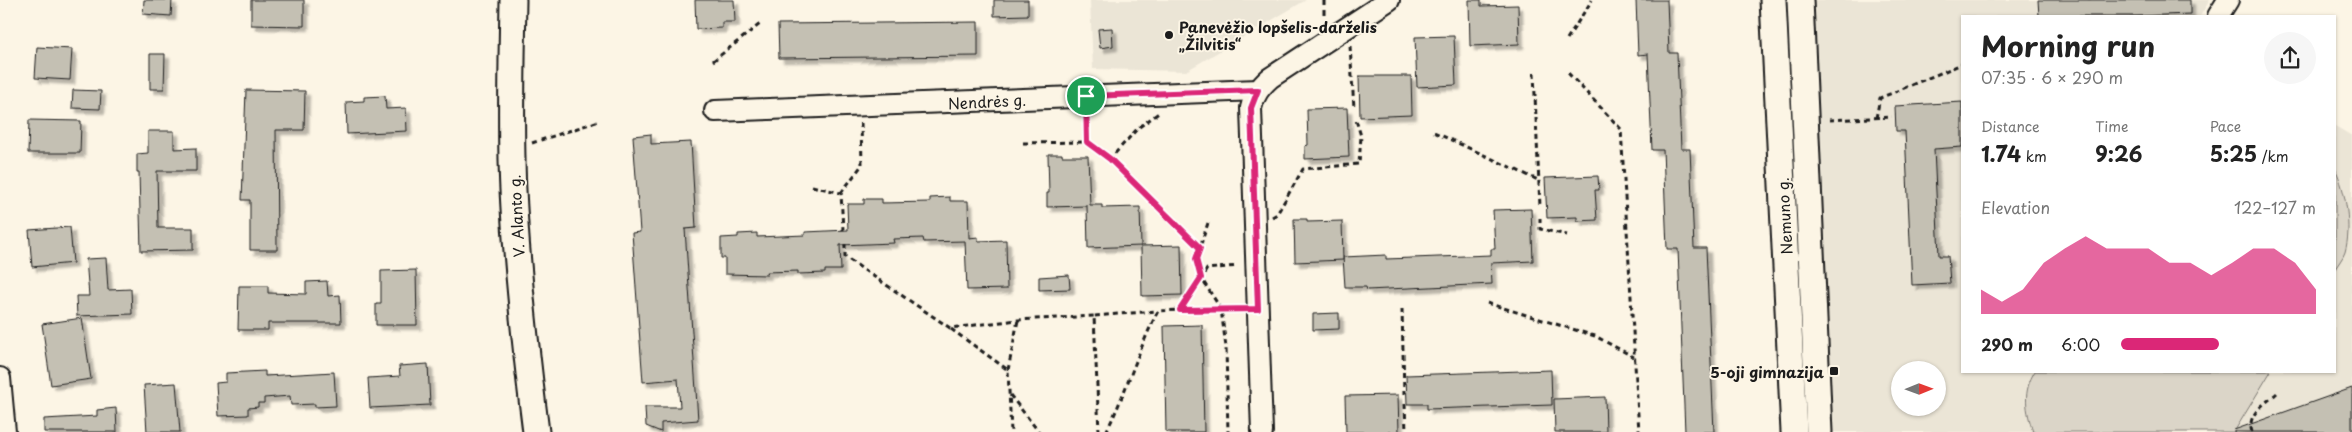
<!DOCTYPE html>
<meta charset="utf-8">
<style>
:root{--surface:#fff;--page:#f6f6f6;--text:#222;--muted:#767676;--accent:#db2777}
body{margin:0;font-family:"Playpen Sans",sans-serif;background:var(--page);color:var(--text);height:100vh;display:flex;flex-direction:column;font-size:19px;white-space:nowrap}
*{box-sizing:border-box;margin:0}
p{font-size:16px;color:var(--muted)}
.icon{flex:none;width:28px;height:28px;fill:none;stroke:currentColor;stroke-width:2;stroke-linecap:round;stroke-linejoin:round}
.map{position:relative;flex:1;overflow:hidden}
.sheet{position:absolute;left:1961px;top:15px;width:375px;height:358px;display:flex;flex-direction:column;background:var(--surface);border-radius:0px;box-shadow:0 1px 4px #0004}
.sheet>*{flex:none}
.needle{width:32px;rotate:89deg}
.controls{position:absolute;left:1891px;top:361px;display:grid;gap:10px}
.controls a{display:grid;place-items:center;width:55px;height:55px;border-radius:50%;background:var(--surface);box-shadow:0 1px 4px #0004;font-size:25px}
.pin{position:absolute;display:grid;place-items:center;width:42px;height:42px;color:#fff;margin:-21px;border:2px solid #fff;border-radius:50%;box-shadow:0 1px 5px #0007}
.round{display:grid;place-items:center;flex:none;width:52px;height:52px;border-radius:26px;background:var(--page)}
.head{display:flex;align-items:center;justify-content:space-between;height:85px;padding:0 20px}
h1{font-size:28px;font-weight:700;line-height:38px}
.figures{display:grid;grid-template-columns:repeat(3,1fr);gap:8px;height:85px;padding:5px 20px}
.figures div{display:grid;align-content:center}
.figures b{font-size:21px;font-weight:700}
.figures small{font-size:14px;font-weight:400}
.figures p{font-size:14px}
.chart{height:140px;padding:10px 20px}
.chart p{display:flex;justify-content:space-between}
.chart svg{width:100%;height:90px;margin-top:5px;fill:var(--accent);opacity:.7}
ul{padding:0 20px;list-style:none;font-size:16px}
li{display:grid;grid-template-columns:80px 60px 1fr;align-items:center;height:38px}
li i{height:12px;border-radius:6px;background:var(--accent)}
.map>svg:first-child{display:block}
.built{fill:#ebe5d6;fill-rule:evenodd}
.green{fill:#dbd5c8;stroke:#7c7872}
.building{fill:#c4c0b3;stroke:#1c1c1c;filter:url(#shadow)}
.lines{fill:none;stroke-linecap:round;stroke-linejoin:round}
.minor-casing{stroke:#1c1c1c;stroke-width:24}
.major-casing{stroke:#1c1c1c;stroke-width:29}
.path{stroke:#1c1c1c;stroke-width:3;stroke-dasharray:5 4;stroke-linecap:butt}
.minor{stroke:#fcf5e5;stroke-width:20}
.major{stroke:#fcf5e5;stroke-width:25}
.route-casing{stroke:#fff;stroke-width:10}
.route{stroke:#db2777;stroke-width:6}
.poi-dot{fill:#1c1c1c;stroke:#fcf5e5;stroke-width:2}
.labels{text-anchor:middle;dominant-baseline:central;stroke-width:4;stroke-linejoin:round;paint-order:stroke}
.poi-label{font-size:15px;font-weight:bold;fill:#1c1c1c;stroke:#fcf5e5;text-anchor:start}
.street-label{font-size:15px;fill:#1c1c1c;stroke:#fcf5e5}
</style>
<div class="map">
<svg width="2352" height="432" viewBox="0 0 2352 432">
<defs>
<filter id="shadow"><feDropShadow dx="4.5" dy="4.5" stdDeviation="1" flood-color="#0004"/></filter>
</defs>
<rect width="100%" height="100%" fill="#fcf5e5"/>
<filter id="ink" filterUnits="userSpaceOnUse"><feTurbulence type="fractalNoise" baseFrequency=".02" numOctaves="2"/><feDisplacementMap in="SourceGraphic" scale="10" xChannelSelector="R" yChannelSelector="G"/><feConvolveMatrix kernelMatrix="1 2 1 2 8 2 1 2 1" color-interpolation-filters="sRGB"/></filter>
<g filter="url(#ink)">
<g class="built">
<polygon points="1090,0 1306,0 1186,71 1093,69"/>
<path d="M1809 0H2210L2200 16H1962V371H2335V126L2352 136V432H1831ZM1900 370H1938V408H1900Z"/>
</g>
<g class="green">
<path d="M2335 168C2346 192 2352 227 2345 252 2343 258 2338 264 2335 269Z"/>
<path d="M2035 371H2271L2234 432H2033C2026 410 2022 392 2035 371Z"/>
</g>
<g class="building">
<polygon points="144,0 172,0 171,16 143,14"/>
<polygon points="251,0 304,0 304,26 251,25"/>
<polygon points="695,0 734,0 735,22 722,22 722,28 696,29"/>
<polygon points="994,0 1028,0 1028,15 994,16"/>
<polygon points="1469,0 1481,0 1481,6 1518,5 1519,44 1470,46"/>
<polygon points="1636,0 1667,0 1669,53 1677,53 1681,149 1690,149 1694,248 1706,248 1714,432 1685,432 1678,249 1667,249 1663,150 1652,150 1648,54 1638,55"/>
<polygon points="2038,0 2190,0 2190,14 2137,16 2039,16"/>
<polygon points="978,22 978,56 779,58 778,24"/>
<polygon points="1112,28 1113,46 1100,48 1098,29"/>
<polygon points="1454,36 1456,85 1417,87 1415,37"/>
<polygon points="37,47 72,49 70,80 35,78"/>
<polygon points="150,54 165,54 164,89 150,89"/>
<polygon points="1359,76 1411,76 1412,115 1360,117"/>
<polygon points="73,90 101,91 100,109 72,108"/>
<polygon points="246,90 305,91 304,130 276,130 277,250 250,250 250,200 242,200"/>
<polygon points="385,96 386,109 406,108 407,131 347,134 346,102 364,101 364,97"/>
<polygon points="1962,102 1962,147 1934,149 1939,256 1948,256 1950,283 1912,285 1905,131 1896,131 1895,106"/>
<polygon points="1347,108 1349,157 1305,159 1305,146 1308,145 1307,109"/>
<polygon points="29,120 81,121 80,153 28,153"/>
<polygon points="148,131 174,131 174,149 196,148 196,171 157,171 158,228 193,228 193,250 141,251 139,172 137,172 137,154 148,153"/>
<polygon points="651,134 651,144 691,142 696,228 685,229 698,420 661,423 661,432 646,426 645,407 680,407 678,379 643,382 632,233 640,232 633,136"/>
<polygon points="1048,154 1062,154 1062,156 1088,156 1090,205 1102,205 1102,208 1140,207 1141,246 1181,245 1182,295 1142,296 1141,246 1088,248 1087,206 1047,207 1047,193 1049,193"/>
<polygon points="1598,176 1599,190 1595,190 1597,220 1577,221 1577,217 1547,218 1545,178"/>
<polygon points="950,197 950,201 968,201 969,238 978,237 978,241 1006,240 1007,289 967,290 965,241 924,242 923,238 893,239 894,243 840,245 841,270 825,270 825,273 798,274 798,271 766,272 767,275 725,274 725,258 721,258 721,238 738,237 738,234 757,233 757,237 805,235 805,232 848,230 847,204 864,204 864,199 882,199 882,203 930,202 930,198"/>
<polygon points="1531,209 1533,261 1491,263 1492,284 1367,290 1366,287 1345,287 1343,257 1386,255 1386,259 1491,255 1491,249 1495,249 1493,210"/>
<polygon points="1294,219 1307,219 1307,222 1342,221 1343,260 1295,262"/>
<polygon points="70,227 73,263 32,267 29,230"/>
<polygon points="106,258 108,290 131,289 132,314 77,316 76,296 89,296 86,259"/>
<polygon points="416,270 417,325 376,325 376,304 381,304 381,271"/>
<polygon points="1069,275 1070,289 1039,290 1039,277"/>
<polygon points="327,281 328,296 340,295 341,323 268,323 268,330 238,330 239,286 268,286 268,293 306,294 306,282"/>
<polygon points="1339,313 1339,329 1313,330 1313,314"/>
<polygon points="82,318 91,379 51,385 42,324"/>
<polygon points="1202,325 1204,432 1166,432 1164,326"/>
<polygon points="428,364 430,405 370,408 368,378 400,376 399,366"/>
<polygon points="1551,370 1552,405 1427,409 1427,404 1407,404 1406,375"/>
<polygon points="265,371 265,376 334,372 336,406 315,407 315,404 291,405 290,396 264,398 264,403 258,403 258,407 248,408 248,415 218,416 216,383 226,382 226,373"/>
<polygon points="176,383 180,432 147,432 144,385"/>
<polygon points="2352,388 2352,432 2234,432 2234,430"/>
<polygon points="1398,395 1399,432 1346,432 1345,396"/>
<polygon points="1605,397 1606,432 1555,432 1554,399"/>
<polygon points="116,408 117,432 44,432 44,419 97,416 97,410"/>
</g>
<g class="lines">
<g class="minor-casing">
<g id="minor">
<polyline points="2218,16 2228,0"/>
<polyline points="715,111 1258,90"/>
<polyline points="0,378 5,432"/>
<path d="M1262 432 1251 108C1254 95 1260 87 1270 78L1389 0"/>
</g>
</g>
<g class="major-casing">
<g id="major">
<path d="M513 0C512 63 510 127 513 190 517 271 526 352 536 432"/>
<polyline points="1773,0 1794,432"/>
<polyline points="1800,0 1819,432"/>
</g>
</g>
<g class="path">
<polyline points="1324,0 1324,16"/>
<polyline points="1567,39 1592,0"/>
<polyline points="1350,46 1354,108"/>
<polyline points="713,61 760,24"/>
<polyline points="1534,73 1540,207"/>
<polyline points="1568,73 1621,129 1639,432"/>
<polyline points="1876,118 1880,98 1962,64"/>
<polyline points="1829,120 1892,117"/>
<polyline points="1434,132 1538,180"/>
<polyline points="1087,142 1110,159 1138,128 1160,112"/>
<polyline points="532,143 599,121"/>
<polyline points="1023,143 1087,142 1086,114"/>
<polyline points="1110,159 1200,248"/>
<polyline points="812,186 841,193 843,230"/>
<polyline points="841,193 862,165 861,123"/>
<polyline points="1272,217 1277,214 1303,169 1359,164 1361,136 1355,117"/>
<polyline points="1540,218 1540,229 1567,235"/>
<polyline points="1208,223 1196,259 1201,278 1221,309 1226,347 1228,432"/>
<polyline points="845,244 845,257 950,328 1018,320 1094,316"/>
<polyline points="1487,303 1595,336 1634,357"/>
<polyline points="1402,309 1404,394"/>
<polyline points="1180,310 1240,309"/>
<polyline points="951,329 1008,370 1011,432"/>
<polyline points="1008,370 1018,320"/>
<polyline points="1010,395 1039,432"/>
<polyline points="1405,404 1406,432"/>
<polyline points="1099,432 1094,316 1157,311"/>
<path d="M1106 432C1126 393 1138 350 1158 311L1180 310 1207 269 1238 266"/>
<path d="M2252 432C2246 414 2265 404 2277 393"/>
</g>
<use href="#minor" class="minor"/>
<use href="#major" class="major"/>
</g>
</g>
<g class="lines" filter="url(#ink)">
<g class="route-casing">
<polygon id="route" points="1258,90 1251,108 1258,309 1180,310 1201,278 1196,259 1200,248 1110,159 1087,142 1086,96"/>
</g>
<use href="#route" class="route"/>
</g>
<g class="poi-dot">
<circle cx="1169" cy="35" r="5"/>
<rect x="1829" y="366" width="10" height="10" rx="2.5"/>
</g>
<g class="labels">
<g class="poi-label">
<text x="1179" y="26">Panevėžio lopšelis-darželis<tspan x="1179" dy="17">„Žilvitis“</tspan></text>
<text x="1824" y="371" text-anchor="end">5-oji gimnazija</text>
</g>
<g class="street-label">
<text transform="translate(987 101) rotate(-3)">Nendrės g.</text>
<text transform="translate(516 216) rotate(-93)">V. Alanto g.</text>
<text transform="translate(1784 216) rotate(-93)">Nemuno g.</text>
</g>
</g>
</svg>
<div class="controls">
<a><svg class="needle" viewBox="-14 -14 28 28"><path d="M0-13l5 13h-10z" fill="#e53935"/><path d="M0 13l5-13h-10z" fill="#767676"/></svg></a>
</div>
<div class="pin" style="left:1086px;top:96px;background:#1e9e55"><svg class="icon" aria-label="arrive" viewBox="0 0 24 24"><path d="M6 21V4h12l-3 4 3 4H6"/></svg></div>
<section class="sheet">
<div class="head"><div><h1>Morning run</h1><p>07:35 · 6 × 290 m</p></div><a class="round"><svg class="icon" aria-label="share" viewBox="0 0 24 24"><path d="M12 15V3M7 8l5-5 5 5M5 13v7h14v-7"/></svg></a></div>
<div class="figures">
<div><p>Distance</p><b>1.74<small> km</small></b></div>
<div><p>Time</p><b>9:26</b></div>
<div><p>Pace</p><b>5:25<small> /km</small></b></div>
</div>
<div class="chart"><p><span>Elevation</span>122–127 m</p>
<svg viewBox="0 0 160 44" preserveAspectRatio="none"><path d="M0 44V32L10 38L20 32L30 19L40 12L50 6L60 12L70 12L80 12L90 19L100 19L110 25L120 19L130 12L140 12L150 19L160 32V44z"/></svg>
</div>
<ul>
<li><b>290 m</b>6:00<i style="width:50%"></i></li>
</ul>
</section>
</div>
